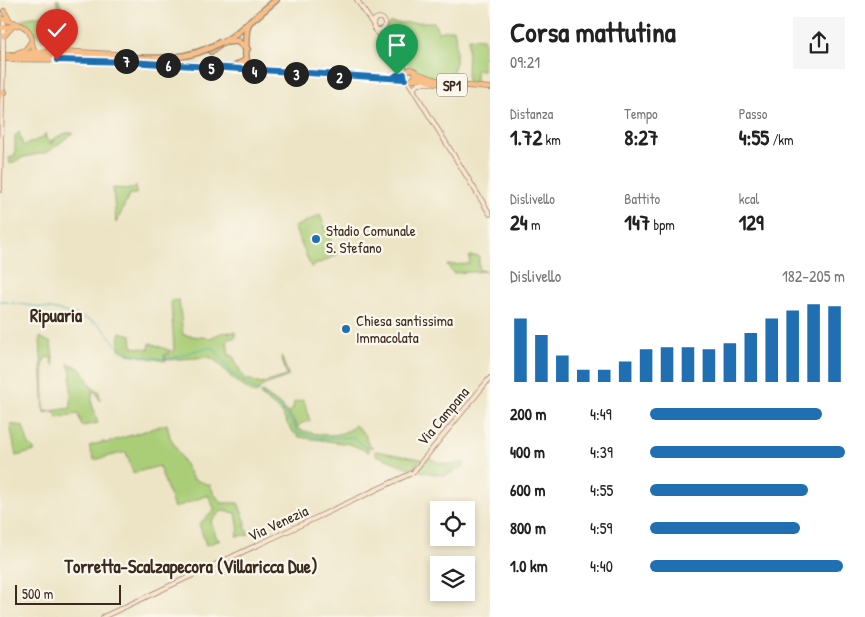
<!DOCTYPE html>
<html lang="it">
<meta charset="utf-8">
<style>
:root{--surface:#fff;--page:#f6f6f6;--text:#222;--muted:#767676;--accent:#1f6fb2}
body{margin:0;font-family:"Patrick Hand",sans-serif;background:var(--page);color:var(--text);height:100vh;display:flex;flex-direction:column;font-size:19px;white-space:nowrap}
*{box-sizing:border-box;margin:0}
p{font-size:16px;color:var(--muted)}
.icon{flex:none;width:28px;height:28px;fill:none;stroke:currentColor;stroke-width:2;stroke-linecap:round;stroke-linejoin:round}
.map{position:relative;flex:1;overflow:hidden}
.panel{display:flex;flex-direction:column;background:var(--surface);width:375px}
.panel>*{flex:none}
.tools{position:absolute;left:430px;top:501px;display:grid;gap:10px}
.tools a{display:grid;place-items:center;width:45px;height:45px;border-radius:0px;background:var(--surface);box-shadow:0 2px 8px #0003;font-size:25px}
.scale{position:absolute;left:15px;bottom:12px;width:106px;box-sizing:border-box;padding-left:5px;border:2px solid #3b2a1e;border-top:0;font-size:14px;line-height:18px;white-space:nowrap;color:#3b2a1e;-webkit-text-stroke:4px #fbf7ec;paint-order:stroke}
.pin{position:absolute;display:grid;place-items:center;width:42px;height:42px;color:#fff;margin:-51px -21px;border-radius:50% 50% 50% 0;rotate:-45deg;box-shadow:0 0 5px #0007}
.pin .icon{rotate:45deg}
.km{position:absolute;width:25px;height:25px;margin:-12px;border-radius:50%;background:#222;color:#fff;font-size:14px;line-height:25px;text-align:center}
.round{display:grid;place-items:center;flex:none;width:52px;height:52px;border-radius:0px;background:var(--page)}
.overview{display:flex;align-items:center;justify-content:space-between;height:85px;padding:0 20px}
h1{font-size:28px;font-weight:700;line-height:38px}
.figures{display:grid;grid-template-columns:repeat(3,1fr);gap:8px;height:85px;padding:5px 20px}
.figures div{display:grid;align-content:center}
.figures b{font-size:21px;font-weight:700}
.figures small{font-size:14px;font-weight:400}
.figures p{font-size:14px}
.chart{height:140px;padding:10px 20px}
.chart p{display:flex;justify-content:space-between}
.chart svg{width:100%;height:90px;margin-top:5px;stroke:var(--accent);stroke-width:6}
ul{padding:0 20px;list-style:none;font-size:16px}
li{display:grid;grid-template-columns:80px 60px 1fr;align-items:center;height:38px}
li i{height:12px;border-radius:6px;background:var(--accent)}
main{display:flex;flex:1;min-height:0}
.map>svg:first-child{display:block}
.green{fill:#aace78;stroke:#727c4b}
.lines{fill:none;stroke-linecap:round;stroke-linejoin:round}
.stream{stroke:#3aacb5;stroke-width:1}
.secondary-casing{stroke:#948772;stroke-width:5.5}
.primary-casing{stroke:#948772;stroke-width:6}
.highway-casing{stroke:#948772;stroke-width:8}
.secondary{stroke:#fce5cf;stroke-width:4}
.primary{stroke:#f7be87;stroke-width:4.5}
.highway{stroke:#f7be87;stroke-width:5.5}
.secondary-bridge-casing{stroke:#948772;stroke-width:5.5;stroke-linecap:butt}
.highway-bridge-casing{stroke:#948772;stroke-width:8;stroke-linecap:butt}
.secondary-bridge{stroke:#fce5cf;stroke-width:4}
.highway-bridge{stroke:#f7be87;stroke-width:5.5}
.route-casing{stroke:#fff;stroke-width:10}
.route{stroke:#1f6fb2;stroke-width:6}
.poi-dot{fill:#1f6fb2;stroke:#fbf7ec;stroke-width:2}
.labels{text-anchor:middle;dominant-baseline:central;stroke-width:4.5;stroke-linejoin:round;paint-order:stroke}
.shield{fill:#fbf7ec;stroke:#75685c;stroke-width:1}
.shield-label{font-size:14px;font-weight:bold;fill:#3b2a1e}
.poi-label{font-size:15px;fill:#3b2a1e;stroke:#fbf7ec;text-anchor:start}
.street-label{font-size:15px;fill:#3b2a1e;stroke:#fbf7ec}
.quarter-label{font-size:18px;font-weight:bold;fill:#3b2a1e;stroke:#fbf7ec}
</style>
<main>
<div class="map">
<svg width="490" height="617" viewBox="0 0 490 617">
<rect width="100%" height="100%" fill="#fbf7ec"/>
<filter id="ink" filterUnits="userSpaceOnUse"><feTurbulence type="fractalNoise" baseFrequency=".02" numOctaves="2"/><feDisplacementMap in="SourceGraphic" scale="10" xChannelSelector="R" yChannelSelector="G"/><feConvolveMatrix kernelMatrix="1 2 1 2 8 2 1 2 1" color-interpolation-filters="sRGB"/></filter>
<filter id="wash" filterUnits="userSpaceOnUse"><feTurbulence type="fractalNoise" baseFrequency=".0096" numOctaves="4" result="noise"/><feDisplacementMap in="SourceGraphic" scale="20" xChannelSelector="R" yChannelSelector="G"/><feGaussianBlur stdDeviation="1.12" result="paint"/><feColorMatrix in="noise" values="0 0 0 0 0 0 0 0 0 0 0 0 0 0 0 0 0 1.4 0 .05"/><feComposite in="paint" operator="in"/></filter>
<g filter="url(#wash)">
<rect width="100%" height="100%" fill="#ede4c5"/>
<g class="green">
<path d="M56 0H59C63 12 63 21 66 34L43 40 23 24 22 19 60 12Z"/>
<path d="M434 22 438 32 454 29C456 38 456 46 456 56 455 98 416 73 399 56 393 50 388 42 383 34L389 23Z"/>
<polygon points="468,38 484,39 483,70 476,70 476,82 467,82"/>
<polygon points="19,132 23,146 44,137 45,133 47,141 52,140 53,142 49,143 51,144 54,143 53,139 66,133 73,133 48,152 24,157 10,164 9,158 15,156 15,136"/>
<polygon points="136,185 136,194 130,194 116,223 113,188 132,189"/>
<polygon points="320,215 337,255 311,267 294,227"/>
<polygon points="470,256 479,256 479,270 490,271 453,273 447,265 469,264"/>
<polygon points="179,300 183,335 210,338 221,333 235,332 236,337 227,340 229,355 233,356 243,377 261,384 287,376 281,356 289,376 264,385 255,394 234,380 217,362 209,357 166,360 165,356 172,353 174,348 171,301"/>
<polygon points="120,332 131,335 132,347 149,349 150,343 171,351 164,355 165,361 129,354 119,349"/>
<path d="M40 337 51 343 54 366 50 357 45 358 43 364 44 412 71 408V372L68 364C83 366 85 376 92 388L99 391 100 401 96 392H92V404L98 423 82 426 78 414 57 418 55 411 44 413Z"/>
<path d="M262 392 282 406 298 429C316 435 341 440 355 425L365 434 368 444 373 447H367L369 452 350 444 299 437 291 430 281 412 261 396Z"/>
<polygon points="304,400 310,421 302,423 298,427 288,412 293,409 294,402"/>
<polygon points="10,424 23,426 28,443 35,451 16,456"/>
<polygon points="167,424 170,437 193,479 210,485 214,494 222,503 238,503 247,525 244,524 249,535 236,536 239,530 236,513 222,511 211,521 217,539 221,540 206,545 199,524 215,510 208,495 174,508 159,466 133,473 126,452 94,460 89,446 103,442 106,443"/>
<polygon points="375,451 421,459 412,469 376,455"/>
<path d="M428 457C437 464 451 467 463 462L465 465 445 476 415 470Z"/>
</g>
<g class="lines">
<path class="stream" d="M0 301C28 306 69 309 94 322 107 328 111 341 121 349 129 355 146 357 155 358 177 363 196 345 214 348L232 374 281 407 298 433 322 438 352 437 369 450"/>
</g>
</g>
<g filter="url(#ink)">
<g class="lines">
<g class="secondary-casing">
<g id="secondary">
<polyline points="357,0 372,23"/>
<circle cx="379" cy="24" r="6"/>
<polyline points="383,28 382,34 388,45"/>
<polyline points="375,29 390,53 404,67 404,72"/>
<polyline points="3,45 4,19"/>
<polyline points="393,59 399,70 395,77"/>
<polyline points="408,81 490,214"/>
<polyline points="414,89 418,83 431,83"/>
<polyline points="0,190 3,67"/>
<polyline points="414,471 490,378"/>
<polyline points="103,617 412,473"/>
</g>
</g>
<g class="primary-casing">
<g id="primary">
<polyline points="4,11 10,21"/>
<path d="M0 18C11 22 29 24 31 37 33 43 31 47 36 53"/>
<polyline points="0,28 18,25"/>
<polyline points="4,36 12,27"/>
<polyline points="17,53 25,50 31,42"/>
<polyline points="25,53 56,51 115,54"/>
<polyline points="0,59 101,60 172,65"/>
<polyline points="162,59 173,63 389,78 400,76 410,69 415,71 416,76 410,81 405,79 404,74"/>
<polyline points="416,73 439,81"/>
<polyline points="415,79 420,78 435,83 490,88"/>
<polyline points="0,95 4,92"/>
</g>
</g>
<g class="highway-casing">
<g id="highway">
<polyline points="227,42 237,41 247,49"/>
<polyline points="211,51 233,36 276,0"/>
<polyline points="0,55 116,57"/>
<polyline points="234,67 245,61"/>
<path d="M248 68C245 63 245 31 248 25"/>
</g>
</g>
<use href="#secondary" class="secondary"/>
<use href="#primary" class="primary"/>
<use href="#highway" class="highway"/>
<g class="secondary-bridge-casing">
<polyline id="secondary-bridge" points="3,67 3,45"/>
</g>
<g class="highway-bridge-casing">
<path id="highway-bridge" d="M116 57C154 59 187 62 221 42"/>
</g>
<use href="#secondary-bridge" class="secondary-bridge"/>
<use href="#highway-bridge" class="highway-bridge"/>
</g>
</g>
<g class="lines" filter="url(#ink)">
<g class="route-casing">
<polyline id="route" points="57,60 130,62 405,79 404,74 394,77 397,75"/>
</g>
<use href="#route" class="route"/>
</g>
<g class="poi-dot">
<circle cx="316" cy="239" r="5"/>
<circle cx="346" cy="329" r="5"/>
</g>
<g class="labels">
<rect class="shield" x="437" y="73.5" width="30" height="23" rx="4"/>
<g class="shield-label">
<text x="452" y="85">SP1</text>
</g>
<g class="poi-label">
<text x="326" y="230">Stadio Comunale<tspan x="326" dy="17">S. Stefano</tspan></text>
<text x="356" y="320">Chiesa santissima<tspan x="356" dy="17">Immacolata</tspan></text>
</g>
<g class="street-label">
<text transform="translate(443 416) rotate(-50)">Via Campana</text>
<text transform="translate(278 523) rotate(-25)">Via Venezia</text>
</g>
<g class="quarter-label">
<text x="56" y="315">Ripuaria</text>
<text x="191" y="566">Torretta-Scalzapecora (Villaricca Due)</text>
</g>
</g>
</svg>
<div class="tools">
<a><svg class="icon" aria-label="locate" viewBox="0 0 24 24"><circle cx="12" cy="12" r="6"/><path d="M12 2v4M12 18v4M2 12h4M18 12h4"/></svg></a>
<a><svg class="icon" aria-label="layers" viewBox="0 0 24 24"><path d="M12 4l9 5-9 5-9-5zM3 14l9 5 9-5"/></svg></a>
</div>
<div class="scale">500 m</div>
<div class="pin" style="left:397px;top:75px;background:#1e9e55"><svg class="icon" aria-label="arrive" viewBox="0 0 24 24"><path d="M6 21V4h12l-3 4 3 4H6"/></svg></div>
<div class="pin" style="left:57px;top:60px;background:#d93025"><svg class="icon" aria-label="check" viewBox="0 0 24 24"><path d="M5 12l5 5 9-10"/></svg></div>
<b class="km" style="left:339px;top:77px">2</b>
<b class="km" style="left:296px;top:74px">3</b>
<b class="km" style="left:254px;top:71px">4</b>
<b class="km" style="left:211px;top:68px">5</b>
<b class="km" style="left:168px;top:65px">6</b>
<b class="km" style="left:126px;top:61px">7</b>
</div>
<section class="panel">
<div class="overview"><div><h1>Corsa mattutina</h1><p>09:21</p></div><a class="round"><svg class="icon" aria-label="share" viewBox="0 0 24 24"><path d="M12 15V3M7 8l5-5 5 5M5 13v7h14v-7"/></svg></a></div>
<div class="figures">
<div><p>Distanza</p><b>1.72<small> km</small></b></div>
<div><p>Tempo</p><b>8:27</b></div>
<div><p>Passo</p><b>4:55<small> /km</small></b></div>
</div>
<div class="figures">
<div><p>Dislivello</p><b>24<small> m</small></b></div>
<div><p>Battito</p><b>147<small> bpm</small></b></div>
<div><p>kcal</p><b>129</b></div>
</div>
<div class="chart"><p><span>Dislivello</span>182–205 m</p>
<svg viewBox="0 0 160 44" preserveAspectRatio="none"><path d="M5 44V13M15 44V21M25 44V31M35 44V38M45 44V38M55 44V34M65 44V28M75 44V27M85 44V27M95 44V28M105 44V25M115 44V20M125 44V13M135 44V9M145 44V6M155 44V7"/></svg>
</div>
<ul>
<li><b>200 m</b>4:49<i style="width:88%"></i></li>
<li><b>400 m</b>4:39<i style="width:100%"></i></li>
<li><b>600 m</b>4:55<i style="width:81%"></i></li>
<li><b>800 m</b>4:59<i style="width:77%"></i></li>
<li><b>1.0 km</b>4:40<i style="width:99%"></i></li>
</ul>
</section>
</main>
